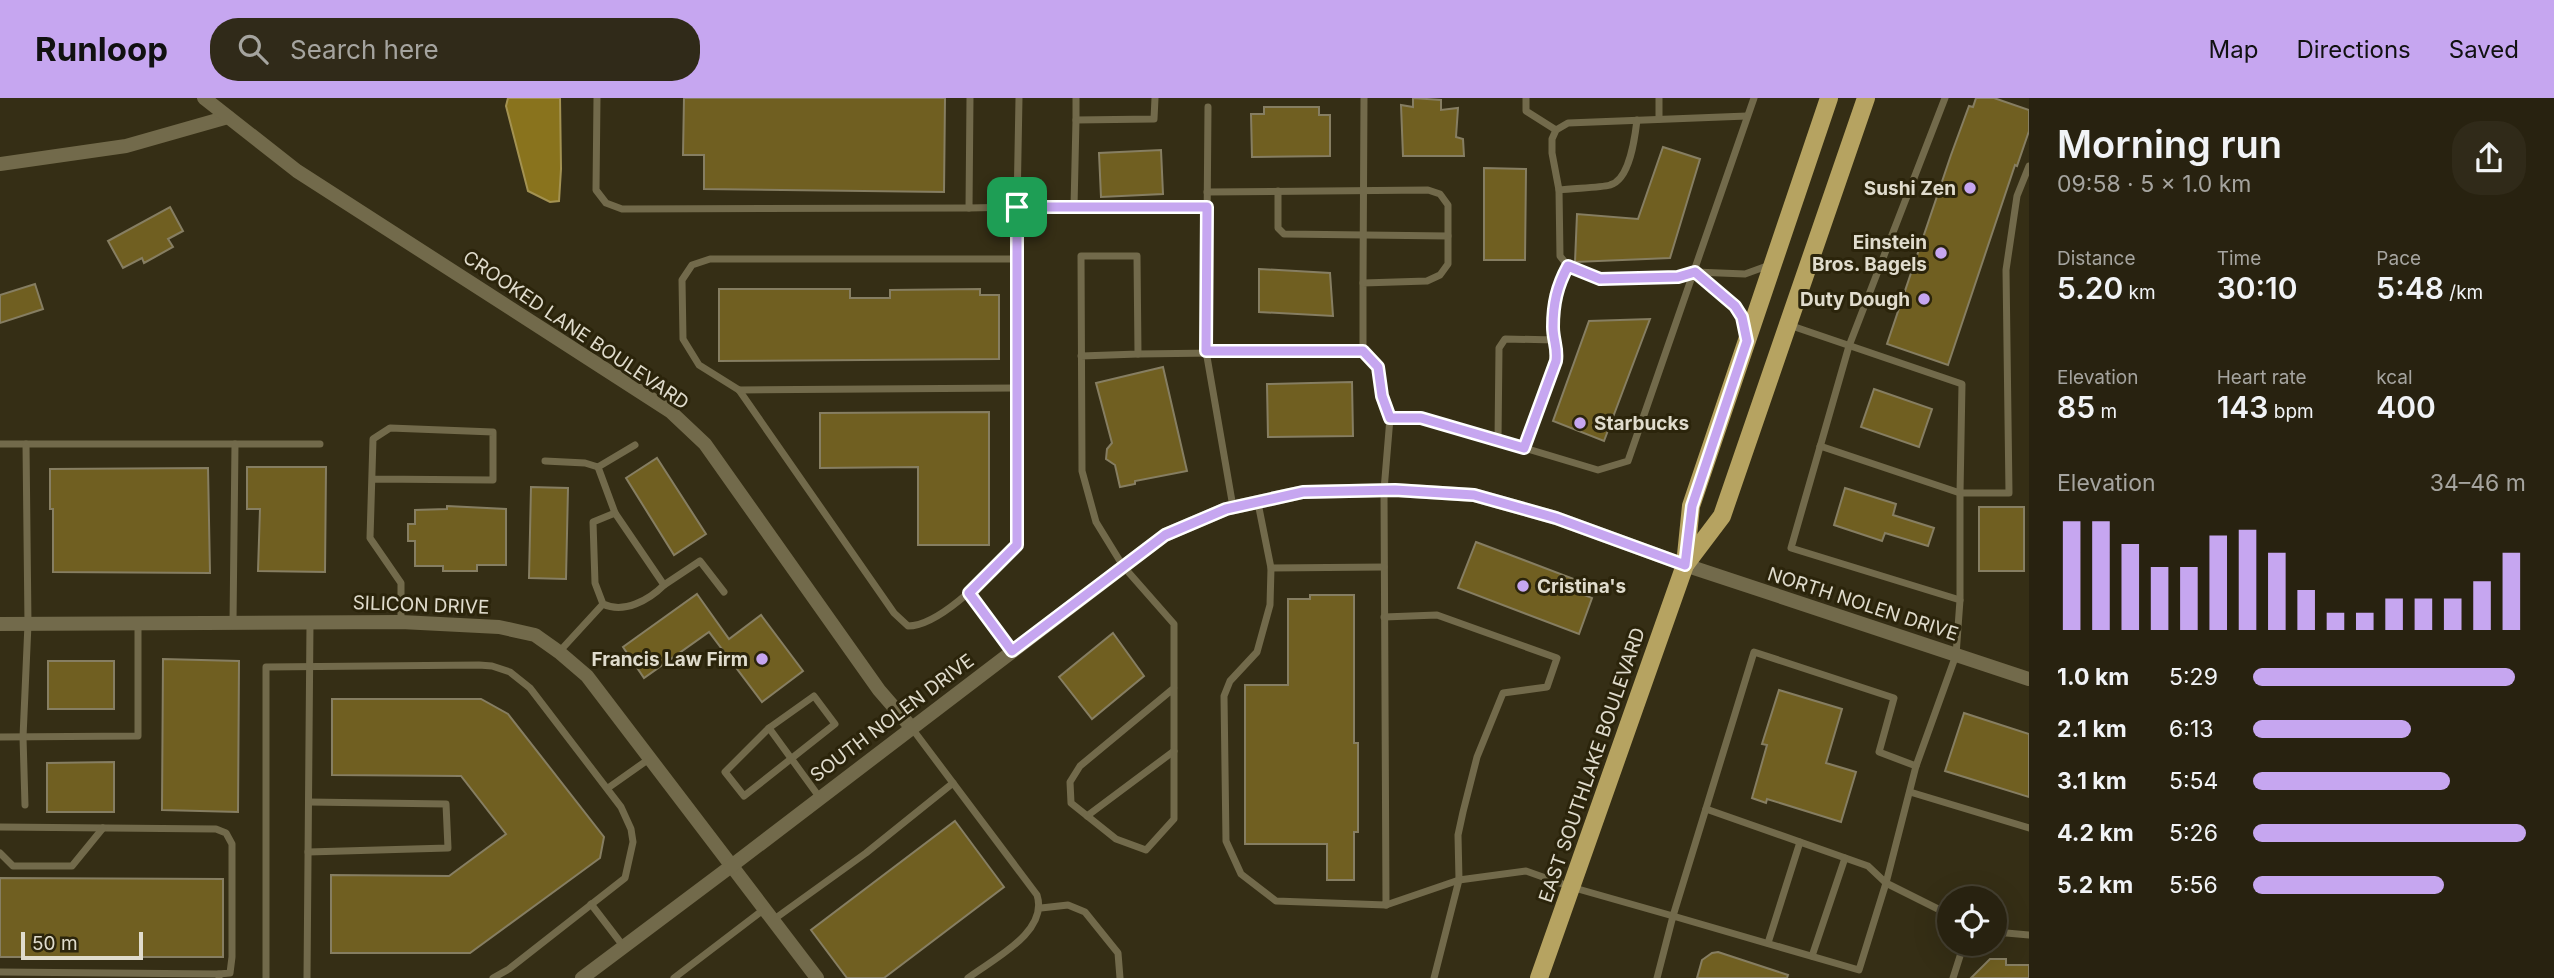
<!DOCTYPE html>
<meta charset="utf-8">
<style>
:root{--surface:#282210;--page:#302a19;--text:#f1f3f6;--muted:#a5a49f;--line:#443f30;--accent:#c6a6f0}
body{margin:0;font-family:Inter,sans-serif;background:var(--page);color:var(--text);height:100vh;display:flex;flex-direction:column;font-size:26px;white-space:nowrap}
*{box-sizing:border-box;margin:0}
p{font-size:23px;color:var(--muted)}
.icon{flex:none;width:38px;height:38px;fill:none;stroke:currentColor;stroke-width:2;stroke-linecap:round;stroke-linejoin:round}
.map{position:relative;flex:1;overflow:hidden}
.details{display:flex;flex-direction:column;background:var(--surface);width:525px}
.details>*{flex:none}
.fabs{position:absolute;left:1937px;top:788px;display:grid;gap:14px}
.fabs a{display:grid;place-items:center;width:70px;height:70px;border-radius:50%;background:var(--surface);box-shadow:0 7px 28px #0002,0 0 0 2px var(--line);font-size:35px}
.scale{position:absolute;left:21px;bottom:18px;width:122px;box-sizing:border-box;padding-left:7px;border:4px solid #e0dccd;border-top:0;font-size:19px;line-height:24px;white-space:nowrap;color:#e0dccd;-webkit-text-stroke:5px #2b240b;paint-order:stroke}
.pin{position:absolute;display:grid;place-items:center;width:60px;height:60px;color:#fff;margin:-30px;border-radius:14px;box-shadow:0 4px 10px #0006}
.round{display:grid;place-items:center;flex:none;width:74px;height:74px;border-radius:28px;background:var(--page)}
.head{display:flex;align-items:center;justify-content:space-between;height:119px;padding:0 28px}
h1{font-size:38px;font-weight:600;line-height:52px}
.figures{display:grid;grid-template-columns:repeat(3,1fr);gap:10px;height:119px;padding:7px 28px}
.figures div{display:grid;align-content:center}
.figures b{font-size:30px;font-weight:600}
.figures small{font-size:19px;font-weight:400}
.figures p{font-size:19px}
.chart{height:196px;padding:14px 28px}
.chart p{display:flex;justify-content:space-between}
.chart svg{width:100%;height:126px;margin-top:7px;stroke:var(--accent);stroke-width:6}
ul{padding:0 28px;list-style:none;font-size:23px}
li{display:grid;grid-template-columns:112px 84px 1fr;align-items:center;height:52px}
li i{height:18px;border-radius:9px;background:var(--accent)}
header{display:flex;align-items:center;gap:42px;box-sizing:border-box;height:98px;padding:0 35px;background:var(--accent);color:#111}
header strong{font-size:33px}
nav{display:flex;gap:38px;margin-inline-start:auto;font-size:24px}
.search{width:490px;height:63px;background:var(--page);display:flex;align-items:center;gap:18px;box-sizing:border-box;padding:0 24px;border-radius:28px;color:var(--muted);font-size:26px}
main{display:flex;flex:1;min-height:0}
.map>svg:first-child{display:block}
.water{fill:#89731d;stroke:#a39252;stroke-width:2}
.building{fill:#705f21;stroke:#867e62;stroke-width:2}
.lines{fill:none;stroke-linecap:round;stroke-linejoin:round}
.service{stroke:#726a4b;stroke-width:7}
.minor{stroke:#726a4b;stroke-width:14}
.tertiary{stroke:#726a4b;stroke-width:14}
.primary{stroke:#b6a361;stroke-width:18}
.route-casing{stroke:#fff;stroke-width:14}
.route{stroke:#c6a6f0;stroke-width:9}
.poi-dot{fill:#c6a6f0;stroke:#2b240b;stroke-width:2.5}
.labels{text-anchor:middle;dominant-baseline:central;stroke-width:6;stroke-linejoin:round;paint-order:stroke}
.poi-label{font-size:19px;font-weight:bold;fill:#e0dccd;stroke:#2b240b;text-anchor:end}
.street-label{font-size:19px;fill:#e0dccd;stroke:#2b240b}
</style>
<header>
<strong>Runloop</strong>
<div class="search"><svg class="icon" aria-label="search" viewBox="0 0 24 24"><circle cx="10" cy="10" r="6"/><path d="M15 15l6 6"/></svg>Search here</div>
<nav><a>Map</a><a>Directions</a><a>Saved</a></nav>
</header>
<main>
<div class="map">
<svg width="2029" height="880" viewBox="0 0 2029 880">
<rect width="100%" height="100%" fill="#352e15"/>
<polygon class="water" points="508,0 560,0 561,71 559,103 550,104 528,93 506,8"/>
<g class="building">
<polygon points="684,0 945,0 944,94 704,91 704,57 683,57"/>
<polygon points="1413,0 1441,2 1441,12 1458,10 1456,39 1463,41 1464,58 1403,58 1401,7 1413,9"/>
<polygon points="1976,0 1994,0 2029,12 2029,33 2017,68 2015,67 1948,267 1887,246 1951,57 1969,8 1973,9"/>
<polygon points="1264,9 1319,9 1319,17 1330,17 1330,58 1252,59 1251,16 1264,16"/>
<polygon points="1663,49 1700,61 1670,160 1575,164 1577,116 1638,121"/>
<polygon points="1161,52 1163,96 1101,99 1099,55"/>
<polygon points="1484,70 1526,71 1525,162 1484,162"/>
<polygon points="170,109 183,133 168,141 173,149 144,165 142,160 123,170 108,143"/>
<polygon points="1259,171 1330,175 1333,218 1259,214"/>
<polygon points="35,186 43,211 0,225 0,197"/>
<polygon points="719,191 850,191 850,200 890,200 890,192 980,191 980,197 999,197 999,261 719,263"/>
<polygon points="1650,221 1604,343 1553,323 1589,223"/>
<polygon points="1163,269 1187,373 1135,383 1135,386 1120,389 1115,367 1106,361 1107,351 1112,345 1096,285"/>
<polygon points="1352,284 1353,338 1268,339 1267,286"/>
<polygon points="1874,291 1932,311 1919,349 1861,329"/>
<polygon points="989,314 989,447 918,447 918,369 820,370 820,315"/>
<polygon points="657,360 706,436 674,457 626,380"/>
<polygon points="247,369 326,369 325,474 258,473 260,411 247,411"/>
<polygon points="208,370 210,475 53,474 53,411 50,411 50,371"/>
<polygon points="531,389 568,390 566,481 529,480"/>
<polygon points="1845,390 1896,406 1893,417 1934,430 1928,448 1885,435 1882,443 1834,427"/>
<polygon points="447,408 506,411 506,467 477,467 477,473 443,473 443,468 415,468 415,443 408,443 408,426 415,426 415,412 447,411"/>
<rect x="1979" y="409" width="45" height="64"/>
<polygon points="1476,444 1587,486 1584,497 1592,500 1579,536 1458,490"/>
<polygon points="697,496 729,541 761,517 803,573 762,604 709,534 644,580 623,549"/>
<polygon points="1310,497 1354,497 1354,645 1358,645 1358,734 1354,734 1354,782 1327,782 1327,746 1245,746 1245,587 1288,587 1288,501 1310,501"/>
<polygon points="1113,535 1144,578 1092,621 1059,579"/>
<polygon points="163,561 239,563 238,714 162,712"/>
<rect x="48" y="563" width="66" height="48"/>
<polygon points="1779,592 1842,611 1826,665 1856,674 1841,724 1767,701 1766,705 1752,700 1767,647 1762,646"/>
<polygon points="332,601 481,601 508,616 604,739 600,760 470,855 331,855 331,777 449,778 506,736 461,678 332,677"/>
<polygon points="1964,615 2029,636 2029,699 1945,673"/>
<polygon points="114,664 114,714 47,714 47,665"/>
<polygon points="955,723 1004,789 884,880 847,880 811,832"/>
<polygon points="0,780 223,781 223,859 0,859"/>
<polygon points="1718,854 1788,877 1787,880 1697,880 1702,862 1712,855"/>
<polygon points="1990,861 2006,861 2006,867 2029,867 2029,880 1971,880"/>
</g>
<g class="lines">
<g class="service">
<polyline points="597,0 596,92 606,105 622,111 969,110"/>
<polyline points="970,0 969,110 1017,109 1019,0"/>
<polyline points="1526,0 1526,13 1556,32"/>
<polyline points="1659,0 1659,21"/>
<polyline points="1208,9 1206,253 1233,409"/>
<polyline points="1747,18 1568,25 1556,32 1552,41 1552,55 1559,92 1560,158 1568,168 1600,181 1678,179 1695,174 1745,176 1767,168"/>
<polyline points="1076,22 1076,0"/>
<path d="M1559 92C1572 90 1600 90 1610 87 1630 82 1635 39 1637 22"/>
<polyline points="1278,93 1278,130 1284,136 1448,138"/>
<polyline points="1207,94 1428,92 1440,96 1448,107 1448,166 1440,177 1427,183 1363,185 1363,253 1378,269 1383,298 1390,320"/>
<polyline points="1074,109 1076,22 1154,21 1155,0"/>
<path d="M1016 161H710L692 167 682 182 683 241 699 267 739 292 894 515 908 528C942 528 993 471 1017 447V109H1207"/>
<path d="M1696 175C1717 192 1739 206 1745 233"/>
<polyline points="1363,185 1364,0"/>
<polyline points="1789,227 1962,286 1960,395 1820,348"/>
<polyline points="1138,256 1363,253"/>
<polyline points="1081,258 1138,256 1137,158 1081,158 1082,373 1096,424 1123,468 1174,526 1174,721 1146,752 1116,741 1071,705 1070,684 1080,668 1174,590"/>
<polyline points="739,292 1015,290"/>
<polyline points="1498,342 1499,250 1505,241 1556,242"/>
<polyline points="0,346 320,346"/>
<path d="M1524 350 1556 263C1558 250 1553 242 1553 229 1552 206 1557 188 1568 168"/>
<polyline points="545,363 585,365 598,369"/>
<polyline points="372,381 493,382 493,334 390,330 373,341 370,440 401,485 401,524"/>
<polyline points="1258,405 1271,470 1270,507 1257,554 1230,583 1224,598 1226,743 1241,776 1276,803 1386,807 1384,392 1390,320 1421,319 1598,372 1628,363 1754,0"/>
<polyline points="615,415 598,369 635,347"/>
<polyline points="1271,470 1384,469"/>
<polyline points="664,487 700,463 724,494"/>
<polyline points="969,495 1012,553"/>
<polyline points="1960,502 1960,395 2009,395 2006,172 2017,98 2029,68"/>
<polyline points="1384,519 1437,517 1557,560 1547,589 1503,595 1477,659 1463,714 1458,737 1459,782 1526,773 1571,789 1673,818 1754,554 1894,600 1879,654 1916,668"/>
<polyline points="233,525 235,346"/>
<path d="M559 554 603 506C624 516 649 502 664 487L615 415 593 424 595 485 603 506"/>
<polygon points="814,598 835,626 744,698 725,674 769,630"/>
<path d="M911 629 1037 797C1049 834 993 861 968 880"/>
<polyline points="769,630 820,700"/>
<polyline points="0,639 138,638 138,526"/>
<polyline points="608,690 649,661"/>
<polyline points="1910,694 2029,730"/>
<polyline points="25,707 23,639 28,526 26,346"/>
<polyline points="1706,711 1868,768 1886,785 1950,817"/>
<polyline points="1087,718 1174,653"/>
<polyline points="0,729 216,731 226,735 232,746 232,859 230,875 219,876 219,880"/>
<polyline points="308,754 448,750 446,706 309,704"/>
<polyline points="0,755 13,768 72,768 103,730"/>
<polyline points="591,806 624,849"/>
<polyline points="1386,807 1459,782"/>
<polyline points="1041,810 1068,807 1085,814 1118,855 1120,880"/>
<polyline points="773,822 866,755 953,685"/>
<polyline points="1995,834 2029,837"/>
<polyline points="1768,845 1800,744"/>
<polyline points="1812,858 1845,760"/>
<polyline points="0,874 219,876"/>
<polyline points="266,880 266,569 479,567 492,568 510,574 530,590 621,709 631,731 633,744 625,780 509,871 493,880"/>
<polyline points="307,880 310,525"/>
<polyline points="674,880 763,812"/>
<polyline points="1434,880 1459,782"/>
<polyline points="1657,880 1673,818 1859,872 1886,785 1916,668 1956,557 1960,502 1791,450 1849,248 1945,0"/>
<polyline points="1953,880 1961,855 1969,845"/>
</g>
<g class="minor">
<polyline points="0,66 126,48 228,19"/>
<polyline points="0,526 401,524 499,529 535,537 559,554 587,578 817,880"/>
</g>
<g class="tertiary">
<polyline points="204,0 297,73 670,313 705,346 879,592 911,629"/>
<polyline points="582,880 730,769 1165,437 1226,411 1303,394 1395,392 1474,397 1556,420 1685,467 2029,581"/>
</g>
<g class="primary">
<polyline points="1685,467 1722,418 1866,0"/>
<polyline points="1539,880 1685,467 1691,408 1829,0"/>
</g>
</g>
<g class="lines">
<g class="route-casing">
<path id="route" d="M1017 109H1207L1206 253H1363L1378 269 1382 298 1390 320H1421L1524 350 1556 263C1558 250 1553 242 1553 229 1553 206 1557 188 1568 168L1600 181 1678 179 1695 174 1735 208 1742 219 1747 243 1692 408 1685 467 1556 420 1474 397 1395 392 1303 394 1226 411 1165 437 1012 553 969 495 1017 447Z"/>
</g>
<use href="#route" class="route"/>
</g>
<g class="poi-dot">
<circle cx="1970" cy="90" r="7"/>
<circle cx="1941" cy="155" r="7"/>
<circle cx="1924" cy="201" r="7"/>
<circle cx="1580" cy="325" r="7"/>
<circle cx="1523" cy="488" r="7"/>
<circle cx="762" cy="561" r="7"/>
</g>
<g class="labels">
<g class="poi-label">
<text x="1956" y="90">Sushi Zen</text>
<text x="1927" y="144">Einstein<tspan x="1927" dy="22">Bros. Bagels</tspan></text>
<text x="1910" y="201">Duty Dough</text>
<text x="1594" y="325" text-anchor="start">Starbucks</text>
<text x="1537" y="488" text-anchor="start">Cristina's</text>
<text x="748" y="561">Francis Law Firm</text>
</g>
<g class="street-label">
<text transform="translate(576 232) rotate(34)">CROOKED LANE BOULEVARD</text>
<text transform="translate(1863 506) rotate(18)">NORTH NOLEN DRIVE</text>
<text transform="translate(421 507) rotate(2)">SILICON DRIVE</text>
<text transform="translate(892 620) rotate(-37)">SOUTH NOLEN DRIVE</text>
<text transform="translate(1592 667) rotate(-71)">EAST SOUTHLAKE BOULEVARD</text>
</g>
</g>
</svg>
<div class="fabs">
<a><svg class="icon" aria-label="locate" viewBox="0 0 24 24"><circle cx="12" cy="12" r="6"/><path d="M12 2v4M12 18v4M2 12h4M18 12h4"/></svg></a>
</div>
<div class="scale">50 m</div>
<div class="pin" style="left:1017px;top:109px;background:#1e9e55"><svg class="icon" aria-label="arrive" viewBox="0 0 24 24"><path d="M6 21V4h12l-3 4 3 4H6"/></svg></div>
</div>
<section class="details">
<div class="head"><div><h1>Morning run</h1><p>09:58 · 5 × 1.0 km</p></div><a class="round"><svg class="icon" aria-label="share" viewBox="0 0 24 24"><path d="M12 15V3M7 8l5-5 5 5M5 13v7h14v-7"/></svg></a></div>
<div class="figures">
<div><p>Distance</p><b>5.20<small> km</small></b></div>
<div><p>Time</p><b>30:10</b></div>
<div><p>Pace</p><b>5:48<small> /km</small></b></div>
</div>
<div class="figures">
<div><p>Elevation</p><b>85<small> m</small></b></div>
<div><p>Heart rate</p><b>143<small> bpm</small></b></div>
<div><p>kcal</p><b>400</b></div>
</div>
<div class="chart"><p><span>Elevation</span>34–46 m</p>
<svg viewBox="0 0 160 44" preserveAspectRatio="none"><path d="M5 44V6M15 44V6M25 44V14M35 44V22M45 44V22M55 44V11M65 44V9M75 44V17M85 44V30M95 44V38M105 44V38M115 44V33M125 44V33M135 44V33M145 44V27M155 44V17"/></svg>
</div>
<ul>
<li><b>1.0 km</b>5:29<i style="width:96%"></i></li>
<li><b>2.1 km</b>6:13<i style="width:58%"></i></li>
<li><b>3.1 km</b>5:54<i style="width:72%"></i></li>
<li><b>4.2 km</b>5:26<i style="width:100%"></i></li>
<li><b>5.2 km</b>5:56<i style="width:70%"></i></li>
</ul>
</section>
</main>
